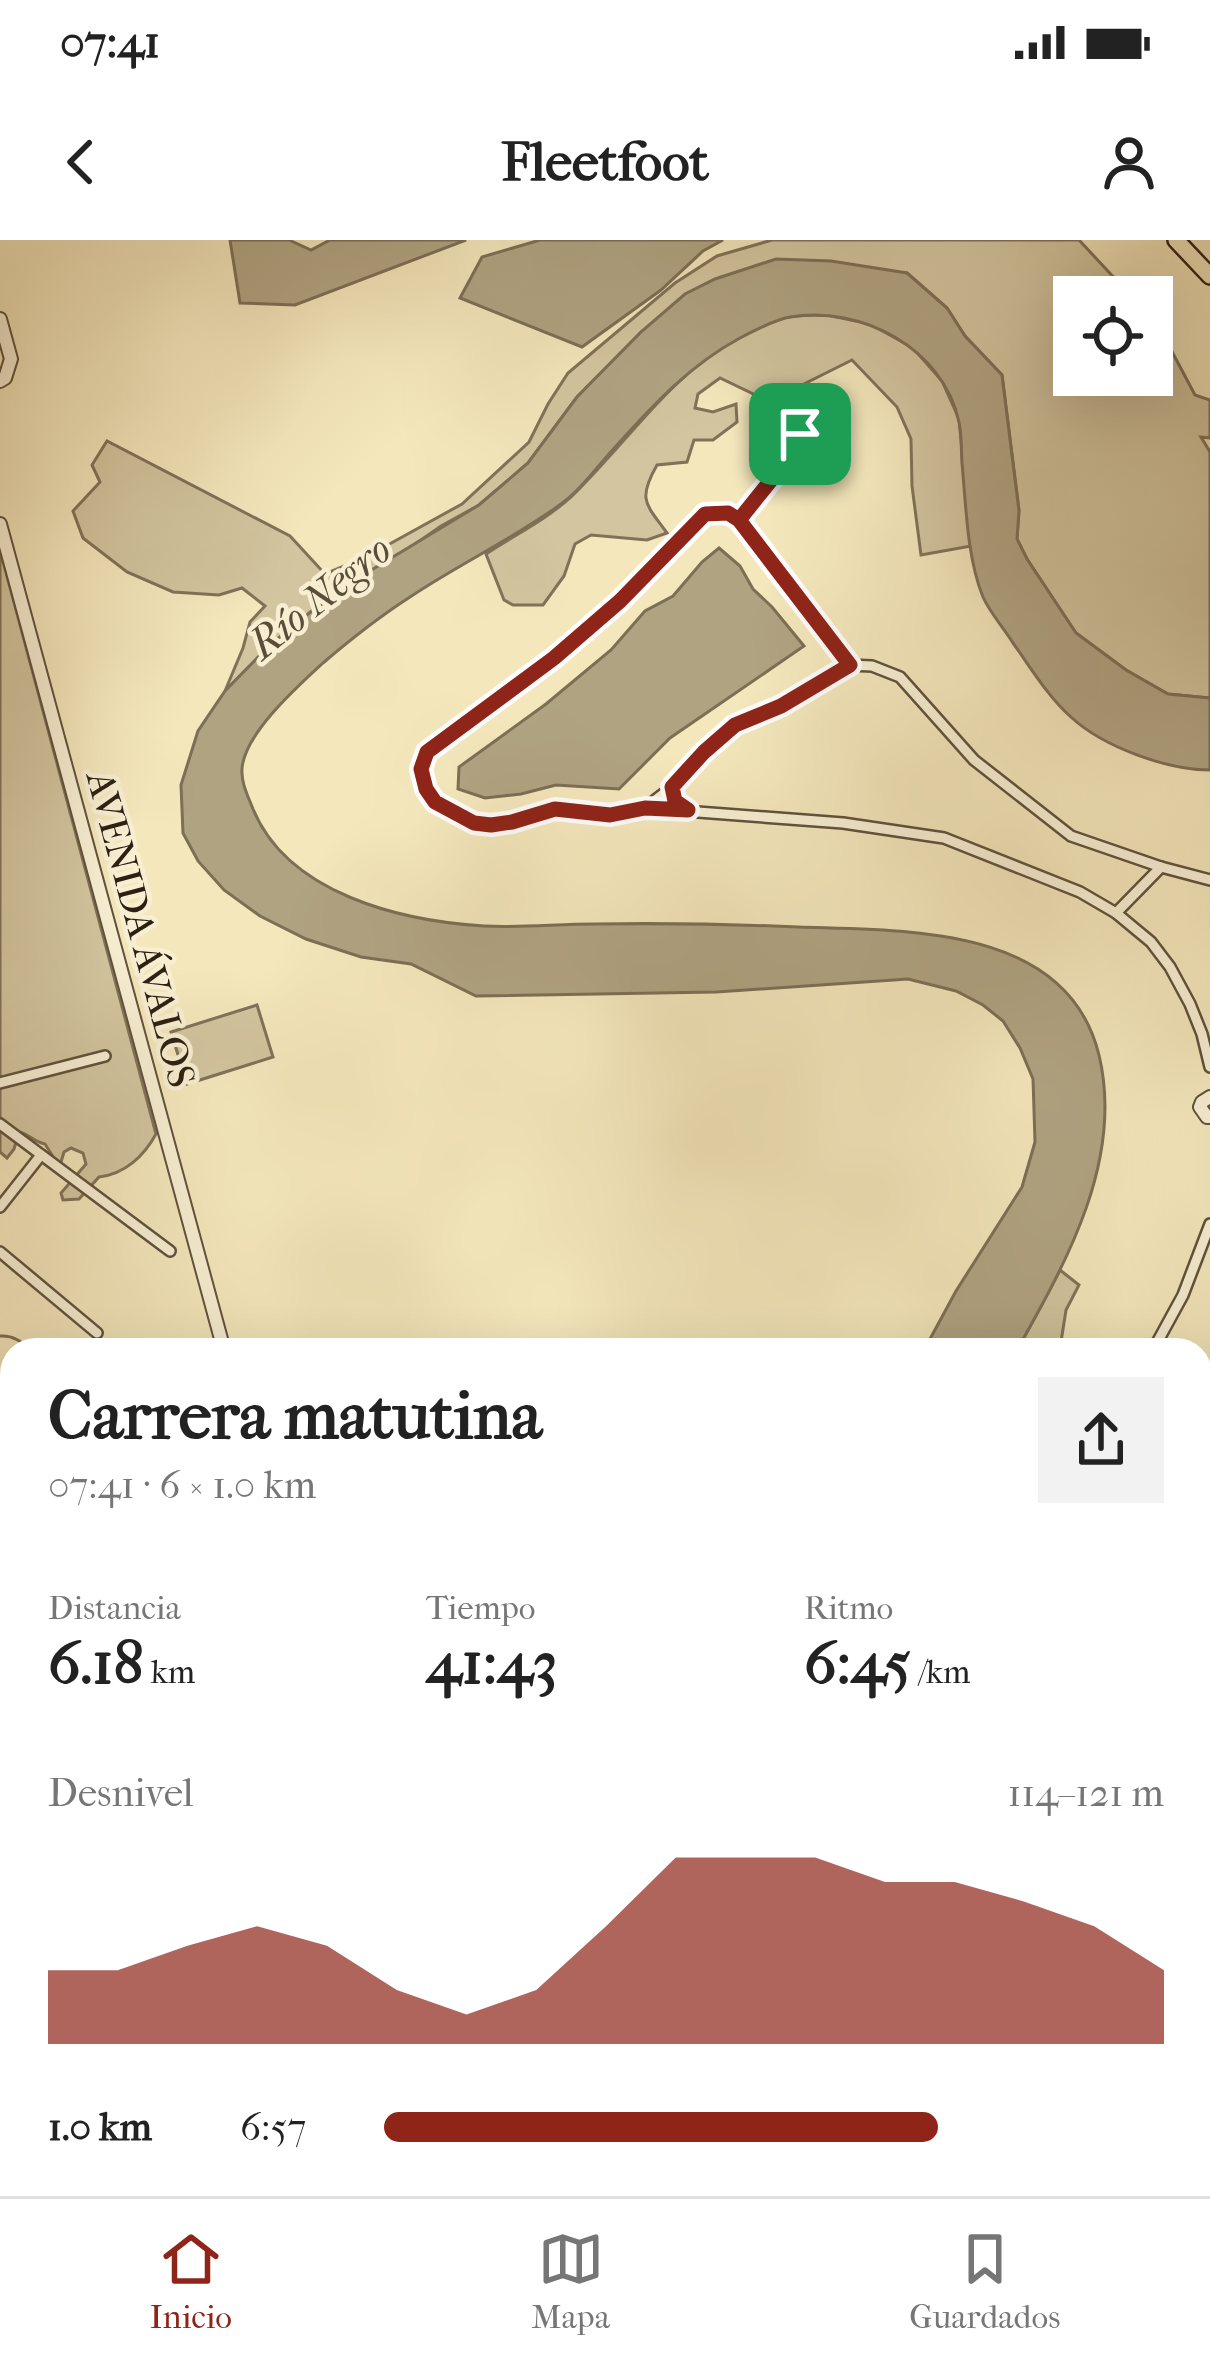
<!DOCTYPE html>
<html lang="es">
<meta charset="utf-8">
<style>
:root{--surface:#fff;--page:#f2f2f2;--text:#222;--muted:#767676;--line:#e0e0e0;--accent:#8f2418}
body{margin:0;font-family:"IM FELL French Canon",serif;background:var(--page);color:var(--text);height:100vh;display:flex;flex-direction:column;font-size:45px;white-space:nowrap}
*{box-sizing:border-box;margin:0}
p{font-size:39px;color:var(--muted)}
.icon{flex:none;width:66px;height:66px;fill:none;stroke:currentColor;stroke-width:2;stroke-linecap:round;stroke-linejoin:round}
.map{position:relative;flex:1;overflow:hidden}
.panel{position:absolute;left:0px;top:1098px;width:1212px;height:858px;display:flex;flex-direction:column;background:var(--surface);border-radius:36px 36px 0 0;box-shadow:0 12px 48px #0002}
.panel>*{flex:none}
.tools{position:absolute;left:1053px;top:36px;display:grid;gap:24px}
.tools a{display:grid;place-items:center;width:120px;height:120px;border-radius:0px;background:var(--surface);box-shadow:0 12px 48px #0002;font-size:60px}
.pin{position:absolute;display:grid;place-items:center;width:102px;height:102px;color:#fff;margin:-51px;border-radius:24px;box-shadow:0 6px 18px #0006}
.round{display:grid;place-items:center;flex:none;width:126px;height:126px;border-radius:0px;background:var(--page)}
.head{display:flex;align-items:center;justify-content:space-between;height:204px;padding:0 48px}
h1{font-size:66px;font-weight:700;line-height:90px}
.stats{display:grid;grid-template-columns:repeat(3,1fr);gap:18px;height:204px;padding:12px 48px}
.stats div{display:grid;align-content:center}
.stats b{font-size:60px;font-weight:700}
.stats small{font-size:33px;font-weight:400}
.stats p{font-size:33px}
.chart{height:336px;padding:24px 48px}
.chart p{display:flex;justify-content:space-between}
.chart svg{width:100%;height:216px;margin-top:12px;fill:var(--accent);opacity:.7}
ul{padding:0 48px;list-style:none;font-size:39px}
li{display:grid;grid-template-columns:192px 144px 1fr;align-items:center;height:90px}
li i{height:30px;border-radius:15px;background:var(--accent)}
.status{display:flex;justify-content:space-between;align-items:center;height:84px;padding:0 60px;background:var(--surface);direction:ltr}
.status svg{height:33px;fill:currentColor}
header{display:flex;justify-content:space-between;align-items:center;height:156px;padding:0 48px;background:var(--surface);font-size:54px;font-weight:700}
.menu{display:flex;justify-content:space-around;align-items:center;height:168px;border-top:3px solid var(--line);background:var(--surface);font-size:33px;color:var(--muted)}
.menu a{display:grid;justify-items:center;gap:6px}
.menu .on{color:var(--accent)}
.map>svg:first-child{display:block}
.green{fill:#d2c59f;stroke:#807258;stroke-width:3}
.water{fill:#b0a382;stroke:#7c6f55;stroke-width:3}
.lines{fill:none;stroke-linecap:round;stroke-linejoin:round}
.stream{stroke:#7c6f55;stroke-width:3}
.minor-casing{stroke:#5f523c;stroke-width:14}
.tertiary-casing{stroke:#5f523c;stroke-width:16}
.primary-casing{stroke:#2d2012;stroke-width:20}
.minor{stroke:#f8efd3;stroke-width:9}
.tertiary{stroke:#f8efd3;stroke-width:12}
.primary{stroke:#f4e7bc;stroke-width:15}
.route-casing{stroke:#fff;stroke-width:24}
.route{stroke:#8f2418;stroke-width:15}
.labels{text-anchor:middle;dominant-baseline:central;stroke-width:9;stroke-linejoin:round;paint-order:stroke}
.street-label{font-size:39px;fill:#2d2012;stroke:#f8efd3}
.water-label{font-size:42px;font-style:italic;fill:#5b4e39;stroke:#f8efd3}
</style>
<div class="status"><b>07:41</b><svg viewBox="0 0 49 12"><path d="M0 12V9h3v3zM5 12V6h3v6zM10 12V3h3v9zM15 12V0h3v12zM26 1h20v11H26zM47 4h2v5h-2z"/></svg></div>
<header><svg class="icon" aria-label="back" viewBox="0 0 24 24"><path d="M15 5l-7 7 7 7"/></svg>Fleetfoot<svg class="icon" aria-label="person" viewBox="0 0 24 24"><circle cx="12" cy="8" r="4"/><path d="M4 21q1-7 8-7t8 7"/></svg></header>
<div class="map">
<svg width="1210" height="1956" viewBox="0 0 1210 1956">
<rect width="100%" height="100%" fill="#f4e7bc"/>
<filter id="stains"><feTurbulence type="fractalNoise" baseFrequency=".00167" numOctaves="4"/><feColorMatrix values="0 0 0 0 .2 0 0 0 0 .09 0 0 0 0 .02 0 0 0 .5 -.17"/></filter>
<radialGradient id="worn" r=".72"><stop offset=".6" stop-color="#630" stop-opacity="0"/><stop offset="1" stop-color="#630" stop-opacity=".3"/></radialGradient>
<g class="green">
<polygon points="772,0 1079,0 1132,57 1074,57 1074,135 1152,135 1152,79 1159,87 1195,155 1210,160 1210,198 1201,197 1210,212 1210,458 1168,454 1126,430 1076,393 1027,319 1017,299 1019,270 1002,135 965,96 947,68 907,33 642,91 577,157 528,223 479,265 441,286 271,404 225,451 243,408 250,382 265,366 242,348 219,355 173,352 127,332 83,298 73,271 100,242 92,225 107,201 290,296 325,334 366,317 462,264 529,202 548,164 568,133 675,43 717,16"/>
<path d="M827 75 870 84 913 108 942 141 959 179 971 306 921 315 912 246 911 199 897 167 852 120 802 145 774 164 720 138 698 154 695 168 713 172 736 164 737 182 713 200H694L687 222 657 225C637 260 646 264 667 293L647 300 591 295 575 304 564 336 543 365H513L504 360 486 314C513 296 547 279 571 257 640 190 684 111 781 79 795 74 813 76 827 75Z"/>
<path d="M0 310 156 894C144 916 125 934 99 937L79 959 63 960 61 953 86 924 83 913 71 908 64 912 61 922 54 927 52 915 45 904C34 902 29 894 19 892L14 909 7 918 0 912Z"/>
<polygon points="257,765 273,817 187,844 171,792"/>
<polygon points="1060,1030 1079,1045 1066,1070 1061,1102 1055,1110 1017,1110"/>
<polygon points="1210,1232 1210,1514 1200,1515 1200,1235"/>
<polygon points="1210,1761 1210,1956 1094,1956 1092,1944 1200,1944 1200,1767"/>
<polygon points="464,1944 886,1944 899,1956 473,1956"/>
</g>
<g class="water">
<polygon points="230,0 289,0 311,10 330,0 466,0 295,65 240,63"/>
<polygon points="540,0 723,0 703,11 661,50 582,107 460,58 482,17"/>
<path d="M776 19 831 21 907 33 947 68 965 96 1002 135 1019 271 1017 299 1027 319 1076 393 1126 430 1168 454 1210 458V530C1167 530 1104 507 1072 478 1048 457 1031 428 1013 403 1004 388 990 373 983 357 967 318 966 265 962 223 961 210 962 195 959 182 943 108 861 65 790 77 774 80 755 90 740 98 690 125 655 163 617 205 599 224 582 249 561 264 513 299 459 324 410 357 379 377 351 399 323 423 298 446 244 494 242 529 241 543 248 556 253 569 288 654 401 681 484 686 521 688 557 684 594 684 662 683 730 684 798 687 905 691 1067 684 1099 815 1124 919 1067 1021 1017 1110H924L956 1051 1022 947 1035 902 1033 839 1020 808 1003 781 983 765 956 751 908 739 716 752 476 756 411 724 361 717 306 699 260 676 224 650 198 621 183 593 181 545 198 491 225 451 271 404 314 369 373 329 479 265 528 223 577 157 642 91 685 54 715 39Z"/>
<polygon points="719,308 740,326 753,349 772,367 804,406 670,498 619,549 556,545 521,554 485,558 458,549 459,527 546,464 611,410 645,371 673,356 702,322"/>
<polygon points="375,1944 464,1944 473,1956 385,1956"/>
<polygon points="1002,1944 1077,1944 1081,1956 1006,1956"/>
</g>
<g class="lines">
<path class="stream" d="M0 1096C12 1095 22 1101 30 1110"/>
<g class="minor-casing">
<g id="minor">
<polyline points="739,280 784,225 799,221 805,216 810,200 800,194 788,197 783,203 784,225"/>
<polyline points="645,568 672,547 703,512 735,486 781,466 849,425"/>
<path d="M1210 640 1161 627 1071 596 974 520 900 437 872 426 849 425 739 280C722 269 707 272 692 284L620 361 554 418 427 512 421 529 426 549 435 562 474 583 491 585 512 582 555 569 610 575 645 568 843 583 944 598 1080 652 1116 673 1151 702 1170 727 1190 764 1202 794 1210 827"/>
<polyline points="1116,673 1161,627"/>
<polyline points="0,843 105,816"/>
<polyline points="0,884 170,1011"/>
<polyline points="0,967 41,915"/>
<polyline points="0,1012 97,1093"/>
<polyline points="1153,1110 1183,1055 1210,984"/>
<polyline points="0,1139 12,1147"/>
<polyline points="0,1217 12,1200"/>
<polyline points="0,1297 8,1304"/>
<polyline points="0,1591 12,1580"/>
<polyline points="0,1680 12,1670"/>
<polyline points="0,1771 12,1761"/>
<polyline points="0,1862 12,1852"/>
<polyline points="153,1944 163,1956"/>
<polyline points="319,1944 329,1956"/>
<polyline points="0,1948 12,1938"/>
<polyline points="101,1956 116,1944"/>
<polyline points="206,1956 220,1944"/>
</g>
</g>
<g class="tertiary-casing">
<g id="tertiary">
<polyline points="0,79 11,119 5,138 0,141"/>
<polyline points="0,284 224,1110"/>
<polyline points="1210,857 1202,862 1200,867 1207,877 1210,877"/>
<polyline points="0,1526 12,1523"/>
<polyline points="1200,1796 1210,1789"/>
<polyline points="1133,1944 1142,1956"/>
</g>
</g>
<g class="primary-casing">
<polyline id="primary" points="1176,0 1210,36"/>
</g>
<use href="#minor" class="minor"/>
<use href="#tertiary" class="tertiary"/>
<use href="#primary" class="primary"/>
</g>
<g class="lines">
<g class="route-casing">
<polyline id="route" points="800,194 788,197 783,203 784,224 739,280 728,273 705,274 620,361 554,418 427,512 421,529 426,549 435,562 474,583 491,585 512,582 555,569 610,575 645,568 688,570 675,561 672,547 704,512 735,485 781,466 850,425 739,280 784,224 799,220 805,215 810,200 800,194"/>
</g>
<use href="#route" class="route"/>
</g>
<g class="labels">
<g class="street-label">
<text transform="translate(141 689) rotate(75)">AVENIDA ÁVALOS</text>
</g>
<g class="water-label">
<text transform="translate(320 357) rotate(-39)">Río Negro</text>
</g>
</g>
<rect width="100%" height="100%" filter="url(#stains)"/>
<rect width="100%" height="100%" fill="url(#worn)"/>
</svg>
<div class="tools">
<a><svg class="icon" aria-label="locate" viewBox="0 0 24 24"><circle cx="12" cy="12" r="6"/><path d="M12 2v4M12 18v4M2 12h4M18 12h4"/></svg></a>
</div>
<div class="pin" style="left:800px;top:194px;background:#1e9e55"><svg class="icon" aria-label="arrive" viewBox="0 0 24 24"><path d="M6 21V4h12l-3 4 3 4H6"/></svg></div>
<section class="panel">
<div class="head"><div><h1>Carrera matutina</h1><p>07:41 · 6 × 1.0 km</p></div><a class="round"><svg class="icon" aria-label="share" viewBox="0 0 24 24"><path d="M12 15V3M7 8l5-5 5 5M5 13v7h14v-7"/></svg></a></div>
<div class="stats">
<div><p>Distancia</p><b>6.18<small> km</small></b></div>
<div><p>Tiempo</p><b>41:43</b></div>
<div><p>Ritmo</p><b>6:45<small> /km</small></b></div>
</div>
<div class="chart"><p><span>Desnivel</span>114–121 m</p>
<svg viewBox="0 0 160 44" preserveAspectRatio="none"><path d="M0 44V29L10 29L20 24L30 20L40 24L50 33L60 38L70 33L80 20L90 6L100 6L110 6L120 11L130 11L140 15L150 20L160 29V44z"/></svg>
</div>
<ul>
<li><b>1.0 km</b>6:57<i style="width:71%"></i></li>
</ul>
</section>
</div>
<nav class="menu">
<a class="on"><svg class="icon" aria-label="home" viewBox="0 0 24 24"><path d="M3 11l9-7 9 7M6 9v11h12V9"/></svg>Inicio</a>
<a><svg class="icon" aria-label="map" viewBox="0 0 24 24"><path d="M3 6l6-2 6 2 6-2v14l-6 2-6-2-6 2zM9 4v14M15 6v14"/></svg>Mapa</a>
<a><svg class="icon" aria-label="saved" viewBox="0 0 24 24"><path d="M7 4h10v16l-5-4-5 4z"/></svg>Guardados</a>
</nav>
